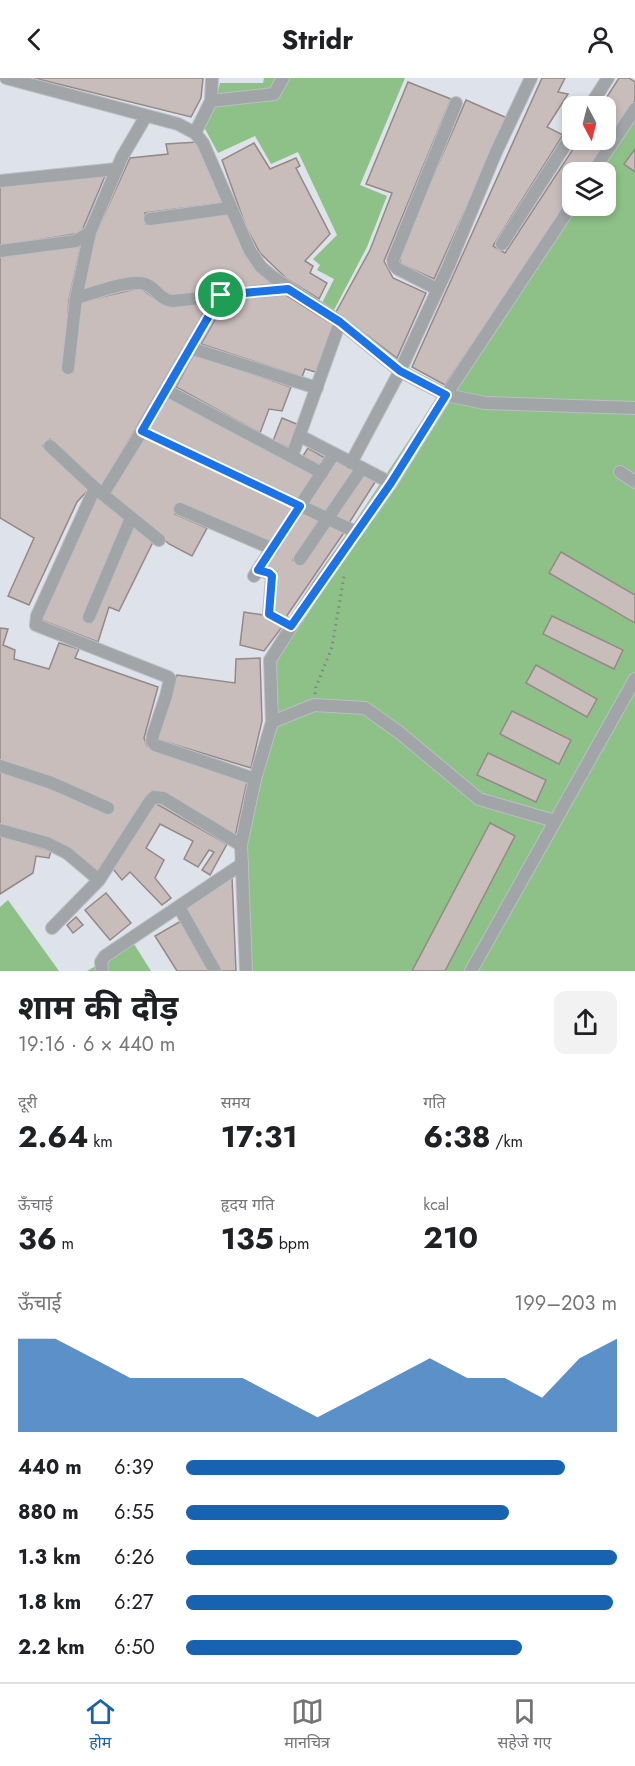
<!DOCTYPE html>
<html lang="hi">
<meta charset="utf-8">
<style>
:root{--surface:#fff;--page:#f2f2f2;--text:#202124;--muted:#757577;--line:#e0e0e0;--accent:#1762b1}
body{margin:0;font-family:Jost,"Noto Sans Devanagari",sans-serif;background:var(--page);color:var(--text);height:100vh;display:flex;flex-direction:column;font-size:22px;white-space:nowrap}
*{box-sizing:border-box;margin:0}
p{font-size:20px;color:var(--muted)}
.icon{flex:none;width:33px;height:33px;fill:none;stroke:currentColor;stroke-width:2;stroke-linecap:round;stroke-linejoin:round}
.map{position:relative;height:893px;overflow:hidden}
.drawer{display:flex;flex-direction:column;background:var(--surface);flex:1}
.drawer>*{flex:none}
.needle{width:39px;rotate:173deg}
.controls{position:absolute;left:562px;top:18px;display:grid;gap:12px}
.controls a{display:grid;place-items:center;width:54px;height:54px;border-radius:12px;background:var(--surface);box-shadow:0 3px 9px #0003;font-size:30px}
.pin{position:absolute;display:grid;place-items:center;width:51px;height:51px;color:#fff;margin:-26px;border:3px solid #fff;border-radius:50%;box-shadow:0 2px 6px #0007}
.round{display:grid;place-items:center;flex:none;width:63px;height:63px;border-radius:12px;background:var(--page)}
.summary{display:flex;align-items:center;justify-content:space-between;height:102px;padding:0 18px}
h1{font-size:33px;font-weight:700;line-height:45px}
.metrics{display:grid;grid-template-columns:repeat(3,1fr);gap:9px;height:102px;padding:6px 18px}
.metrics div{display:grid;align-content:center}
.metrics b{font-size:30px;font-weight:700}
.metrics small{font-size:16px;font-weight:400}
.metrics p{font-size:16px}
.chart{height:168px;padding:12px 18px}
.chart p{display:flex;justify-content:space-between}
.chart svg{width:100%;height:108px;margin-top:6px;fill:var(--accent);opacity:.7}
ul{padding:0 18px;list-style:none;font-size:20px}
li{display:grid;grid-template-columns:96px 72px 1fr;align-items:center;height:45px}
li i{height:15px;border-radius:8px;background:var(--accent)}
header{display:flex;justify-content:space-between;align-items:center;height:78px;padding:0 18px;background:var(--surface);font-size:27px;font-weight:700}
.dock{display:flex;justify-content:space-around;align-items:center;height:84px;border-top:2px solid var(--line);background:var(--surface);font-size:16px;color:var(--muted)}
.dock a{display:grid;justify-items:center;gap:3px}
.dock .on{color:var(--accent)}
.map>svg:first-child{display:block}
.green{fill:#8ec188}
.building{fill:#c9bdbc;stroke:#948987;stroke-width:1.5}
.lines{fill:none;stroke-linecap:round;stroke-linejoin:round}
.minor-casing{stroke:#bbbec6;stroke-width:14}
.path{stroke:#81848a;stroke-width:3;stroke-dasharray:1.5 4.5;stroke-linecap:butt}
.minor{stroke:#a1a5a8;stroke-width:12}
.route-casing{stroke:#fff;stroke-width:12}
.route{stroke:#1a73e8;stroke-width:8}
</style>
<header><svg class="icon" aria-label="back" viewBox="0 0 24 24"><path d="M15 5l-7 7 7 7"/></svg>Stridr<svg class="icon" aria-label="person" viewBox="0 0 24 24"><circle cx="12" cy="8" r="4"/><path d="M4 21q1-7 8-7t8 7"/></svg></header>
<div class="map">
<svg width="635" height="893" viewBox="0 0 635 893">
<rect width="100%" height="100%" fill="#dee2eb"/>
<g class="green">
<polygon points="264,0 405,0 360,107 387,118 367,169 334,232 322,225 334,201 317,192 320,187 313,181 337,157 298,74 271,86 255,58 218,75 204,49 214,29 220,5 263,5"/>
<polygon points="635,23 635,893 241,893 238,769 266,643 265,580 504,218 573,118 573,128 606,128 606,94 588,94"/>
<polygon points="8,822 59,893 0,893 0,829"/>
<polygon points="134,866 151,893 87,893"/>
</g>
<g class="building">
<polygon points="34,0 203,0 201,20 191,39"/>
<polygon points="542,0 565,0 558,14 568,16 547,49 563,57 493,168 505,175 579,62 606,62 606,28 601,28 619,0 629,0 635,4 635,23 587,94 573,94 573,116 445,307 412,289"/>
<polygon points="408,4 451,21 384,183 393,200 426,215 397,280 336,234 370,172 392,115 366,106"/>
<polygon points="466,22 507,40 434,201 401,186 399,177"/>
<polygon points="198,64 223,125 145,135 146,146 228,136 253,188 272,206 176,218 164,215 139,200 81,214 96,155 130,80 168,76 166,66"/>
<polygon points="254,65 270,91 296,80 300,88 296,90 330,156 305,183 313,188 310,195 327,205 319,221 287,201 260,175 246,149 222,82"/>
<polygon points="635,71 635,94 624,86"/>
<polygon points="105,98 81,155 0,168 0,108"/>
<polygon points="81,167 69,221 64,293 73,294 80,224 140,210 164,227 210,224 101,410 50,361 43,368 89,411 77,424 29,527 8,518 34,460 0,440 0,179"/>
<polygon points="286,217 334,247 316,294 305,291 302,299 201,266 227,221"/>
<polygon points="194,276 291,309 282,333 269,331 260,355 176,309"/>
<polygon points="168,318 314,397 298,421 149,352"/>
<polygon points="282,340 299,347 289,370 273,363"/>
<polygon points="144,359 295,429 271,464 178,427 175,436 207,450 192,478 169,466 109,414"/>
<polygon points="308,370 325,380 320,388 303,378"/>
<polygon points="335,382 354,392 326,434 307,427"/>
<polygon points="363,394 377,401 349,445 334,438"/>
<polygon points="97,417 125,442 83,541 91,545 134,449 153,464 119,533 109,529 98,564 41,542"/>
<polygon points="302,433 319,442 293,482 301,487 331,446 345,453 286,539 274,533 277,494 265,488"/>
<polygon points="561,474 635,517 635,545 549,495"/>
<polygon points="244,534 263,537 282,549 264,573 240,567"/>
<polygon points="552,538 623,572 614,591 543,556"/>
<polygon points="0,550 8,551 3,567 15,572 14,581 49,591 59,565 79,571 75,580 158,609 144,660 147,668 247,704 235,759 160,714 152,713 97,794 0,748"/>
<polygon points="260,580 262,643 251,690 156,661 177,597 235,605 236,581"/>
<polygon points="536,587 597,621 587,639 526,605"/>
<polygon points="512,633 571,662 559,686 500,656"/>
<polygon points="488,675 546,702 536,724 477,697"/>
<polygon points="155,725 227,766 210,797 202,792 214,774 209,772 198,789 184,781 193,763 160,746 146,770 164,782 155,800 171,820 162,827 130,794 122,802 113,791"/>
<polygon points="490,745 515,758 445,893 412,893"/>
<polygon points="0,757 51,773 49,780 36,778 33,795 0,816"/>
<polygon points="232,798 236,893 220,893 186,830"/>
<polygon points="106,815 131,845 110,862 85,832"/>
<polygon points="76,839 83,847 73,855 67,847"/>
<polygon points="181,843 210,893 177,893 155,858"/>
</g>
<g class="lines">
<g class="minor-casing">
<g id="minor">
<polyline points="6,0 178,46 195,55 203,65 250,173 261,189 273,199 340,244 400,293 446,317 485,325 635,330"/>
<polyline points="211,23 274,16 283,0"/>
<polyline points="590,28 608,0"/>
<polyline points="195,55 211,23 212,0"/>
<polyline points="593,94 635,31"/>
<polyline points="0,103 117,91"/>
<polyline points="150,141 230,130"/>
<polyline points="502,166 573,55"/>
<polyline points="0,173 76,163 90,154 122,79 146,38"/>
<polyline points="437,211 398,191 394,187 393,182 456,25"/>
<path d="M76 220C92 216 130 201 145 206 157 210 159 222 173 223L288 211"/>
<polyline points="190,270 317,310"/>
<polyline points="68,290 76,220 90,154"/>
<polyline points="166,312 322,395"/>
<polyline points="142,353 356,454"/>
<polyline points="300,358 391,405"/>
<polyline points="50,368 95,410 159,462"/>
<polyline points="292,378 340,244"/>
<polyline points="351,385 400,293 449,187 496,74 531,0"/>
<polyline points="620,394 635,404"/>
<polyline points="95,410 37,538 36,547 168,599 170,601 166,618 153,657 152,663 155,667 255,701"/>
<polyline points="103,416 142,353 221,217"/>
<polyline points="180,431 273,471"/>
<polyline points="300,481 362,390"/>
<polyline points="258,492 269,495 272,498 269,536 291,548"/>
<polyline points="254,498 334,376"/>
<polyline points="89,539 131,440"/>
<polyline points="272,644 270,582 319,506 391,405 446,317 573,125"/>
<polyline points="0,688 52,705 108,730"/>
<polyline points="0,752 47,765 67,775 99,802"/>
<polyline points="179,829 215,893"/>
<polyline points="52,850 99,802 150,723 154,719 163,720 241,767"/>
<polyline points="102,893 101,884 105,878 242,786"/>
<polyline points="246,893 241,767 255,701 272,644 314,627 365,630 400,655 479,721 555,743"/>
<polyline points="471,893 635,601"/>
</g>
</g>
<polyline class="path" points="315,616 316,609 332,569 344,498"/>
<use href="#minor" class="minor"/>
</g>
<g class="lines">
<g class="route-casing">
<polygon id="route" points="288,211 340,244 400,293 446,317 391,405 291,548 269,536 272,498 269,495 258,492 300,428 142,353 221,217"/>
</g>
<use href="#route" class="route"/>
</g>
</svg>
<div class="controls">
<a><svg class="needle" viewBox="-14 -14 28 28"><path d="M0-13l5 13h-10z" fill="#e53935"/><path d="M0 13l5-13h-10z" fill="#757577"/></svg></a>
<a><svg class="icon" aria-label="layers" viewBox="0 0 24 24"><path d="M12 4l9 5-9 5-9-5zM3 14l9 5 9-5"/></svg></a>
</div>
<div class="pin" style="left:221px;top:217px;background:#1e9e55"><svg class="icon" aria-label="arrive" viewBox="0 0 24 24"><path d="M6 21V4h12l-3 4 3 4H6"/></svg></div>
</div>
<section class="drawer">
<div class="summary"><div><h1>शाम की दौड़</h1><p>19:16 · 6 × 440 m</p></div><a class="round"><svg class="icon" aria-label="share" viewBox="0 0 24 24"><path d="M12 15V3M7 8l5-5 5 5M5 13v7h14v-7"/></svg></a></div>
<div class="metrics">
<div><p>दूरी</p><b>2.64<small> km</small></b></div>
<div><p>समय</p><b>17:31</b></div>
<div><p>गति</p><b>6:38<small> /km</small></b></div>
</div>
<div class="metrics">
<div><p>ऊँचाई</p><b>36<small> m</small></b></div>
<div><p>हृदय गति</p><b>135<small> bpm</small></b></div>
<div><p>kcal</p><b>210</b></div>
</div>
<div class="chart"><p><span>ऊँचाई</span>199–203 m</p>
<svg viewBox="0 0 160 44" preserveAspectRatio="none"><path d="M0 44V6L10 6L20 14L30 22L40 22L50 22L60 22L70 30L80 38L90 30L100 22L110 14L120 22L130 22L140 30L150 14L160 6V44z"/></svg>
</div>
<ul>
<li><b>440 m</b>6:39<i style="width:88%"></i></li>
<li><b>880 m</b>6:55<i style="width:75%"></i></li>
<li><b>1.3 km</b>6:26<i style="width:100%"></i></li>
<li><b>1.8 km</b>6:27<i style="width:99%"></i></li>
<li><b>2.2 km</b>6:50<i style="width:78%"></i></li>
</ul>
</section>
<nav class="dock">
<a class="on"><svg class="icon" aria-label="home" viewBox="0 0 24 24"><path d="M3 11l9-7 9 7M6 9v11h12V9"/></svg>होम</a>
<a><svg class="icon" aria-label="map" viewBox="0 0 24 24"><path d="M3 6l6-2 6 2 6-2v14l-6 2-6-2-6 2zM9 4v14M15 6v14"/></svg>मानचित्र</a>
<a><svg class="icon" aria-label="saved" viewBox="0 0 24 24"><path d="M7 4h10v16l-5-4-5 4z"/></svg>सहेजे गए</a>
</nav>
